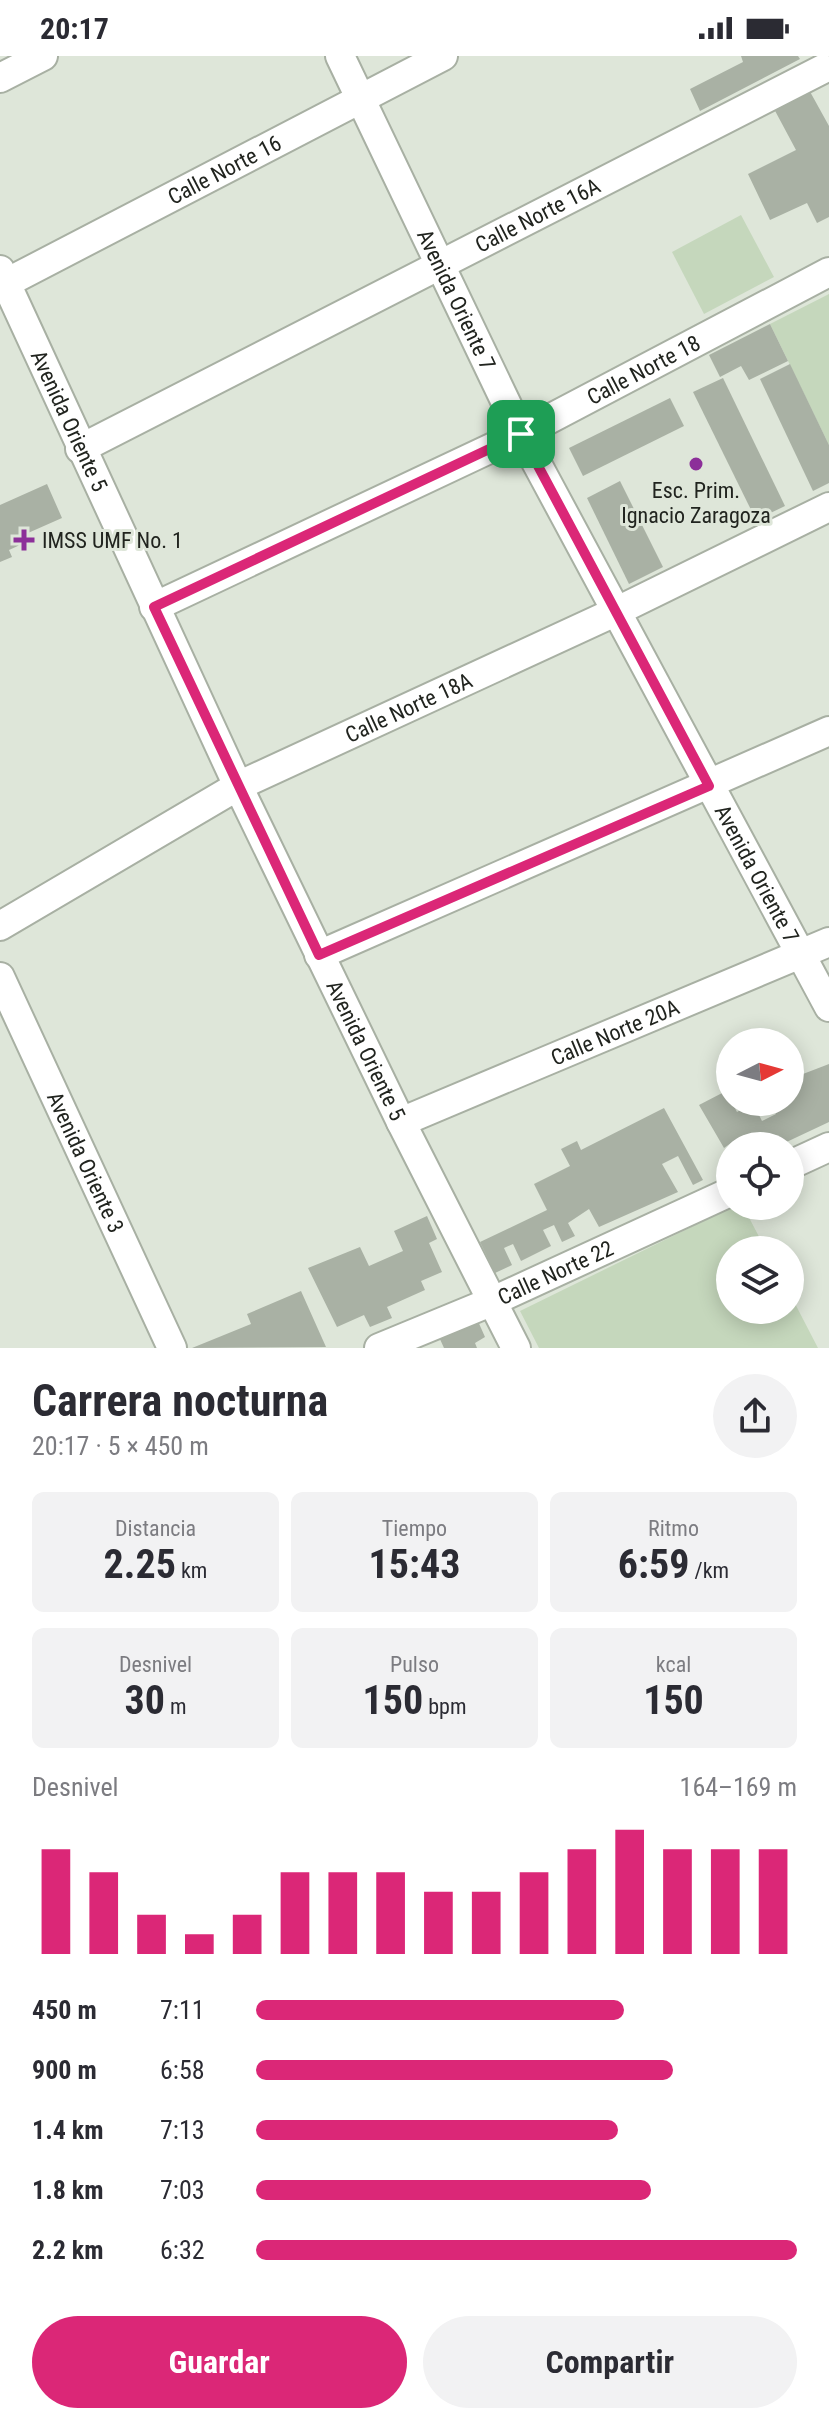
<!DOCTYPE html>
<html lang="es">
<meta charset="utf-8">
<style>
:root{--surface:#fff;--page:#f2f2f3;--text:#2b2b33;--muted:#7c7c81;--accent:#db2777}
body{margin:0;font-family:"Roboto Condensed",sans-serif;background:var(--page);color:var(--text);height:100vh;display:flex;flex-direction:column;font-size:30px;white-space:nowrap}
*{box-sizing:border-box;margin:0}
p{font-size:26px;color:var(--muted)}
.icon{flex:none;width:44px;height:44px;fill:none;stroke:currentColor;stroke-width:2;stroke-linecap:round;stroke-linejoin:round}
.map{position:relative;height:1292px;overflow:hidden}
.sheet{display:flex;flex-direction:column;background:var(--surface);flex:1}
.sheet>*{flex:none}
.needle{width:52px;rotate:84deg}
.tools{position:absolute;left:716px;top:972px;display:grid;gap:16px}
.tools a{display:grid;place-items:center;width:88px;height:88px;border-radius:50%;background:var(--surface);box-shadow:0 4px 20px #0003;font-size:40px}
.pin{position:absolute;display:grid;place-items:center;width:68px;height:68px;color:#fff;margin:-34px;border-radius:16px;box-shadow:0 4px 12px #0006}
.round{display:grid;place-items:center;flex:none;width:84px;height:84px;border-radius:42px;background:var(--page)}
.summary{display:flex;align-items:center;justify-content:space-between;height:136px;padding:0 32px}
h1{font-size:44px;font-weight:700;line-height:60px}
.figures{display:grid;grid-template-columns:repeat(3,1fr);gap:12px;height:136px;padding:8px 32px}
.figures div{display:grid;align-content:center;border-radius:12px;background:var(--page);text-align:center}
.figures b{font-size:40px;font-weight:700}
.figures small{font-size:22px;font-weight:400}
.figures p{font-size:22px}
.chart{height:224px;padding:16px 32px}
.chart p{display:flex;justify-content:space-between}
.chart svg{width:100%;height:144px;margin-top:8px;stroke:var(--accent);stroke-width:6}
.button{display:flex;gap:16px;margin-top:auto;padding:16px 32px}
.button a{flex:1;height:92px;border-radius:48px;background:var(--accent);color:#fff;font-size:32px;font-weight:700;line-height:92px;text-align:center}
.button a+a{background:var(--page);color:var(--text)}
ul{padding:0 32px;list-style:none;font-size:26px}
li{display:grid;grid-template-columns:128px 96px 1fr;align-items:center;height:60px}
li i{height:20px;border-radius:10px;background:var(--accent)}
.status{display:flex;justify-content:space-between;align-items:center;height:56px;padding:0 40px;background:var(--surface);direction:ltr}
.status svg{height:22px;fill:currentColor}
.map>svg:first-child{display:block}
.green{fill:#c5d7bc}
.building{fill:#a9b1a4}
.lines{fill:none;stroke-linecap:round;stroke-linejoin:round}
.minor-casing{stroke:#a8b0a3;stroke-width:32}
.minor{stroke:#fff;stroke-width:28}
.route-casing{stroke:#fff;stroke-width:16}
.route{stroke:#db2777;stroke-width:10}
.poi-dot{fill:#8c2f99;stroke:#dee6d9;stroke-width:3}
.labels{text-anchor:middle;dominant-baseline:central;stroke-width:6;stroke-linejoin:round;paint-order:stroke}
.street-label{font-size:22px;fill:#21241f;stroke:#dee6d9}
.poi-label{font-size:22px;fill:#21241f;stroke:#dee6d9}
</style>
<div class="status"><b>20:17</b><svg viewBox="0 0 49 12"><path d="M0 12V9h3v3zM5 12V6h3v6zM10 12V3h3v9zM15 12V0h3v12zM26 1h20v11H26zM47 4h2v5h-2z"/></svg></div>
<div class="map">
<svg width="829" height="1292" viewBox="0 0 829 1292">
<rect width="100%" height="100%" fill="#dee6d9"/>
<g class="green">
<polygon points="741,159 774,221 704,258 672,196"/>
<polygon points="829,238 829,389 770,268"/>
<polygon points="734,1150 743,1150 766,1194 730,1194 730,1254 790,1254 790,1238 818,1292 539,1292 520,1255"/>
</g>
<g class="building">
<polygon points="741,0 798,0 800,3 700,55 690,33 743,6"/>
<polygon points="808,32 829,70 829,161 817,167 807,147 770,164 748,118 796,94 773,51"/>
<polygon points="770,268 788,305 749,324 741,310 720,321 709,299"/>
<polygon points="790,308 829,389 829,427 813,435 760,323"/>
<polygon points="723,322 785,450 756,464 693,336"/>
<polygon points="670,342 684,370 583,420 569,392"/>
<polygon points="620,425 663,511 629,528 587,442"/>
<polygon points="47,428 62,462 28,477 31,484 9,494 12,501 0,506 0,449"/>
<polygon points="829,1008 829,1066 778,1090 738,1090 735,1084 724,1092 699,1049 726,1035 737,1056 753,1047 762,1065 776,1058 770,1046 790,1046 790,1023"/>
<polygon points="664,1052 703,1124 693,1129 678,1100 662,1108 678,1136 599,1171 589,1153 568,1167 575,1180 562,1186 554,1169 543,1174 551,1190 521,1205 513,1188 504,1192 512,1209 495,1217 480,1186 547,1154 534,1128 570,1110 561,1093 577,1085 581,1094"/>
<polygon points="427,1160 437,1183 429,1187 442,1216 421,1225 425,1234 387,1251 392,1262 370,1271 364,1259 337,1271 308,1212 360,1191 369,1210 403,1195 394,1175"/>
<polygon points="301,1235 326,1291 192,1292 251,1268 247,1258"/>
<polygon points="477,1263 485,1281 475,1287 477,1292 444,1292 439,1281"/>
</g>
<g class="lines">
<g class="minor-casing">
<g id="minor">
<path id="s1" d="M340 0 521 378 829 951"/>
<polyline points="0,22 43,0"/>
<path id="s2" d="M0 214 238 730 401 1066 516 1292"/>
<path id="s3" d="M6 227 443 0"/>
<path id="s4" d="M80 393 823 13"/>
<path id="s5" d="M154 551 521 378 829 216"/>
<path id="s6" d="M0 870 238 730 615 556 829 451"/>
<polyline points="319,899 829,675"/>
<path id="s7" d="M0 921 172 1292"/>
<path id="s8" d="M401 1066 829 886"/>
<polyline points="790,1109 829,1091"/>
<path id="s9" d="M379 1292 493 1245 730 1136"/>
</g>
</g>
<use href="#minor" class="minor"/>
</g>
<g class="lines">
<g class="route-casing">
<polygon id="route" points="521,378 709,730 319,899 154,551"/>
</g>
<use href="#route" class="route"/>
</g>
<g class="poi-dot">
<circle cx="696" cy="408" r="8"/>
<path d="M20 472h8v8h8v8h-8v8h-8v-8h-8v-8h8z"/>
</g>
<g class="labels">
<g class="street-label">
<text stroke="none"><textPath href="#s3" startOffset="246">Calle Norte 16</textPath></text>
<text stroke="none"><textPath href="#s4" startOffset="514">Calle Norte 16A</textPath></text>
<text stroke="none"><textPath href="#s1" startOffset="270">Avenida Oriente 7</textPath></text>
<text stroke="none"><textPath href="#s5" startOffset="544">Calle Norte 18</textPath></text>
<text stroke="none"><textPath href="#s2" startOffset="166">Avenida Oriente 5</textPath></text>
<text stroke="none"><textPath href="#s6" startOffset="464">Calle Norte 18A</textPath></text>
<text stroke="none"><textPath href="#s1" startOffset="918">Avenida Oriente 7</textPath></text>
<text stroke="none"><textPath href="#s8" startOffset="232">Calle Norte 20A</textPath></text>
<text stroke="none"><textPath href="#s2" startOffset="862">Avenida Oriente 5</textPath></text>
<text stroke="none"><textPath href="#s7" startOffset="204">Avenida Oriente 3</textPath></text>
<text stroke="none"><textPath href="#s9" startOffset="192">Calle Norte 22</textPath></text>
</g>
<g class="poi-label">
<text x="696" y="434">Esc. Prim.<tspan x="696" dy="25">Ignacio Zaragoza</tspan></text>
<text x="42" y="484" text-anchor="start">IMSS UMF No. 1</text>
</g>
</g>
</svg>
<div class="tools">
<a><svg class="needle" viewBox="-14 -14 28 28"><path d="M0-13l5 13h-10z" fill="#e53935"/><path d="M0 13l5-13h-10z" fill="#7c7c81"/></svg></a>
<a><svg class="icon" aria-label="locate" viewBox="0 0 24 24"><circle cx="12" cy="12" r="6"/><path d="M12 2v4M12 18v4M2 12h4M18 12h4"/></svg></a>
<a><svg class="icon" aria-label="layers" viewBox="0 0 24 24"><path d="M12 4l9 5-9 5-9-5zM3 14l9 5 9-5"/></svg></a>
</div>
<div class="pin" style="left:521px;top:378px;background:#1e9e55"><svg class="icon" aria-label="arrive" viewBox="0 0 24 24"><path d="M6 21V4h12l-3 4 3 4H6"/></svg></div>
</div>
<section class="sheet">
<div class="summary"><div><h1>Carrera nocturna</h1><p>20:17 · 5 × 450 m</p></div><a class="round"><svg class="icon" aria-label="share" viewBox="0 0 24 24"><path d="M12 15V3M7 8l5-5 5 5M5 13v7h14v-7"/></svg></a></div>
<div class="figures">
<div><p>Distancia</p><b>2.25<small> km</small></b></div>
<div><p>Tiempo</p><b>15:43</b></div>
<div><p>Ritmo</p><b>6:59<small> /km</small></b></div>
</div>
<div class="figures">
<div><p>Desnivel</p><b>30<small> m</small></b></div>
<div><p>Pulso</p><b>150<small> bpm</small></b></div>
<div><p>kcal</p><b>150</b></div>
</div>
<div class="chart"><p><span>Desnivel</span>164–169 m</p>
<svg viewBox="0 0 160 44" preserveAspectRatio="none"><path d="M5 44V12M15 44V19M25 44V32M35 44V38M45 44V32M55 44V19M65 44V19M75 44V19M85 44V25M95 44V25M105 44V19M115 44V12M125 44V6M135 44V12M145 44V12M155 44V12"/></svg>
</div>
<ul>
<li><b>450 m</b>7:11<i style="width:68%"></i></li>
<li><b>900 m</b>6:58<i style="width:77%"></i></li>
<li><b>1.4 km</b>7:13<i style="width:67%"></i></li>
<li><b>1.8 km</b>7:03<i style="width:73%"></i></li>
<li><b>2.2 km</b>6:32<i style="width:100%"></i></li>
</ul>
<div class="button"><a>Guardar</a><a>Compartir</a></div>
</section>
